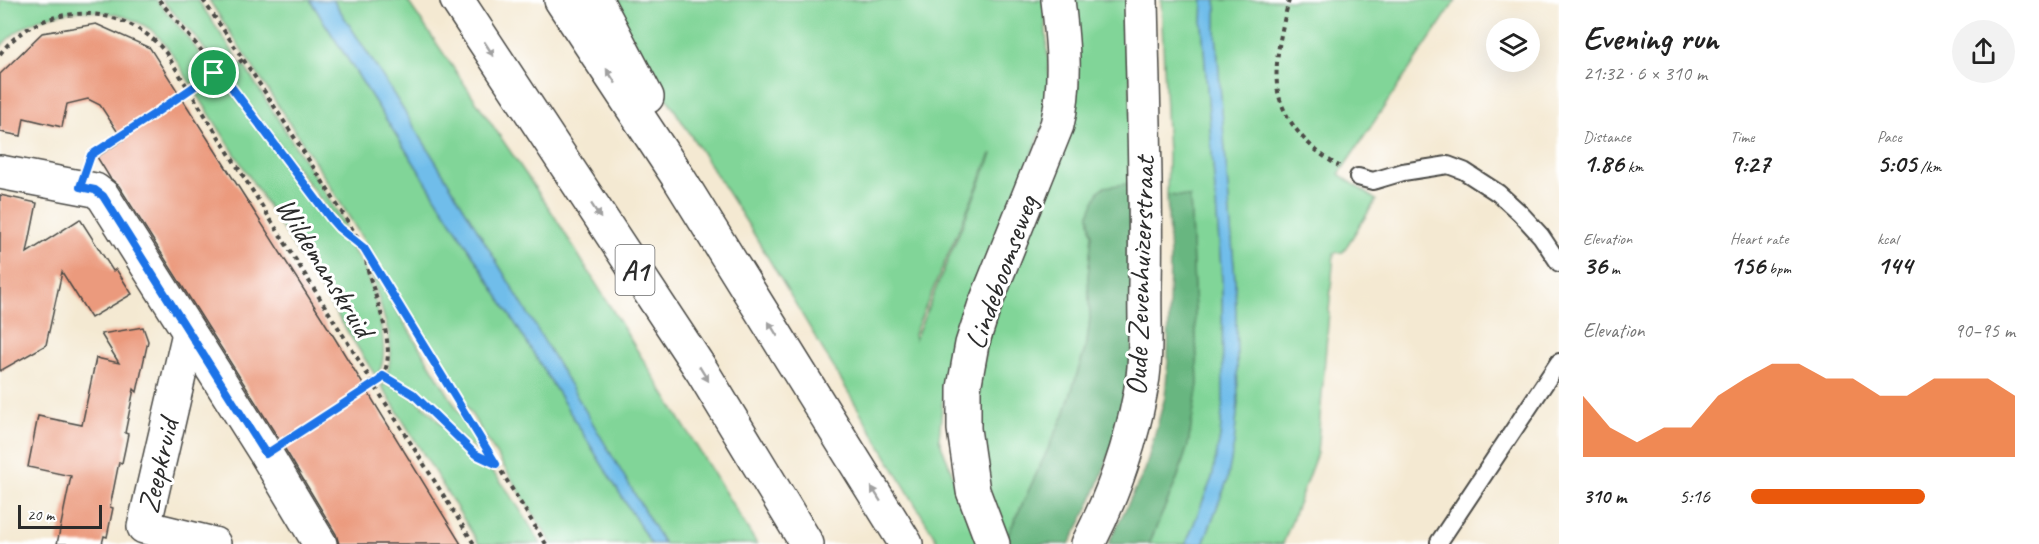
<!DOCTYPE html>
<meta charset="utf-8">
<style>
:root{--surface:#fff;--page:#f2f2f2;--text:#222;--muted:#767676;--accent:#ea580c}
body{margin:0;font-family:Caveat,sans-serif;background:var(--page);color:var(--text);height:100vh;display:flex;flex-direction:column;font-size:22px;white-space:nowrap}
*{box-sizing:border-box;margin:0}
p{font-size:20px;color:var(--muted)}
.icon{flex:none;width:33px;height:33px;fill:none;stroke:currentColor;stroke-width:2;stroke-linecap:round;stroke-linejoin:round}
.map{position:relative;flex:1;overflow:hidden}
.sheet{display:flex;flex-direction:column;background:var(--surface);width:480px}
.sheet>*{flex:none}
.fabs{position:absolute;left:1486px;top:18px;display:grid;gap:12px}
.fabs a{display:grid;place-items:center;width:54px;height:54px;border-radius:50%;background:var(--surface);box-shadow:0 6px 24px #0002;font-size:30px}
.scale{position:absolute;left:18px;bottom:15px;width:84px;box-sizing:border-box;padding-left:6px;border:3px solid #2b2b2b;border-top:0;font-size:16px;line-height:21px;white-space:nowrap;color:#2b2b2b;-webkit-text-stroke:4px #fff;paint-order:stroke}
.pin{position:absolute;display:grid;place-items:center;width:51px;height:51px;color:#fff;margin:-26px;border:3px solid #fff;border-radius:50%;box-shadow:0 2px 6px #0007}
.round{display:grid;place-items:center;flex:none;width:63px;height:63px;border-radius:32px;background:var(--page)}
.headline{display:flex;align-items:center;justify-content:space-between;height:102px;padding:0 24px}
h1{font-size:33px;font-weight:700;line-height:45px}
.stats{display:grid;grid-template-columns:repeat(3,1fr);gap:9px;height:102px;padding:6px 24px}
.stats div{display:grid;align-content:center}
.stats b{font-size:26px;font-weight:700}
.stats small{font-size:16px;font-weight:400}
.stats p{font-size:16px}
.chart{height:168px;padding:12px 24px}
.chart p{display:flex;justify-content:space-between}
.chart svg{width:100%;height:108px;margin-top:6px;fill:var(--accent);opacity:.7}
ul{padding:0 24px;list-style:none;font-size:20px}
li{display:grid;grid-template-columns:96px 72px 1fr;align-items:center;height:45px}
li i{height:15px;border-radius:8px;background:var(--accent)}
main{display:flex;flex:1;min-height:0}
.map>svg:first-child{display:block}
.green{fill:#81d598;stroke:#568062;stroke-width:1.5;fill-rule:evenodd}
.forest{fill:#68b680;stroke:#4a7056;stroke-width:1.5}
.water{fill:#70bdea;stroke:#4e748a;stroke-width:1.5}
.building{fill:#eb9a7d}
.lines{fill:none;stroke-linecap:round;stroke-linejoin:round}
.service-casing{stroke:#494844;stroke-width:20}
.minor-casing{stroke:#494844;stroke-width:36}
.tertiary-casing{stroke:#494844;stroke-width:36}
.motorway-casing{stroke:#494844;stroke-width:36}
.path{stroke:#494844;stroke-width:4;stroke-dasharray:4.5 4.5;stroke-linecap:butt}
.service{stroke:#fff;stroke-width:16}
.minor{stroke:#fff;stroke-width:33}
.tertiary{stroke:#fff;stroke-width:33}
.motorway{stroke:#fff;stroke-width:33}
.oneway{fill:#a0a0a0}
.route-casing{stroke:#fff;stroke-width:12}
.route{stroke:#1a73e8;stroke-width:8}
.labels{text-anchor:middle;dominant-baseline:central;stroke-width:6;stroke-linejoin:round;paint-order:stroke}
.shield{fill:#fff;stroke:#6b6b6b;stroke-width:1.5}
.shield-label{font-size:28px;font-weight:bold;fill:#2b2b2b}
.street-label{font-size:30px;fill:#2b2b2b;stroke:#fff}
</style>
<main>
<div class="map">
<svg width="1559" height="544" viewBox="0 0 1559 544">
<rect width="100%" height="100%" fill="#fff"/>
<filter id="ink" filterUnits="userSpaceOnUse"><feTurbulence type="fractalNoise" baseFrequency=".0167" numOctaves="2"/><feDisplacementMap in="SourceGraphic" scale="12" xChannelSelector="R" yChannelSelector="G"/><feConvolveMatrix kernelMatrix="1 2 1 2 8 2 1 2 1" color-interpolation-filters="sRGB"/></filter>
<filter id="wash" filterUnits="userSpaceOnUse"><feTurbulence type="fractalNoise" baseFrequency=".008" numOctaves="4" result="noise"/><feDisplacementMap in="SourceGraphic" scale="24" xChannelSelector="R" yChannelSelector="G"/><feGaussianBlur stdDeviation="1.35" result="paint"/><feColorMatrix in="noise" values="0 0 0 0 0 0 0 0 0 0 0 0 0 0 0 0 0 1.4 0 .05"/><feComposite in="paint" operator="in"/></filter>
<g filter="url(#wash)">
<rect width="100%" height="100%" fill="#f4e9d2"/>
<g class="green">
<path d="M0 0H156C175 21 194 44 210 68 208 76 198 82 191 84 179 65 168 44 150 29 106 0 35 6 0 47Z"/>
<polygon points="162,0 198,0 237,58 223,67 217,66 197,39"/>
<polygon points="209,0 310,0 481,268 651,544 552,544 315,162"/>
<path d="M333 0H407L553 214 757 544H664C556 361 449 177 333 0Z"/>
<path d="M610 0H1044L1051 107 959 339 944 386 939 439 979 544H939L749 226 665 95ZM991 154H992L915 339 914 334Z"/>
<polygon points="1068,0 1128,0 1133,183 1089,214 1092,234 1088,278 1090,318 1087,343 1064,415 1005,541 986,481 978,415 979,388 988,328 1064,140"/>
<polygon points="1161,0 1203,0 1202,24 1222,280 1223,400 1220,437 1212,478 1186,544 1149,544 1177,479 1188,445 1198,384 1190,198 1167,195 1168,155"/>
<polygon points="1216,0 1456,0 1339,174 1376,200 1343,252 1334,253 1317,453 1283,544 1203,544 1227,481 1234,444 1238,403 1235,280 1216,34"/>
<polygon points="243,64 346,226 345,227 341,226 229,79 228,74"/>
<path d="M214 76 221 78 334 229C345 240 356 252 363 266 373 289 394 355 377 375H375L195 91Z"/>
<polygon points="373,272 485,454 485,456 463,440 419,396 387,376 391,354 389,334 372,276"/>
<path d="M383 384C416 390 438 422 461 445 475 457 490 467 501 482 516 501 528 523 541 544H479L381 385Z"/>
</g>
<g class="forest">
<path d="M1133 183C1134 231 1137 282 1134 330 1130 400 1105 484 1069 544H1007L1005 541 1064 415 1087 343 1090 318 1088 278 1092 234 1089 214 1099 191 1104 187Z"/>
<polygon points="1167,195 1190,197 1198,384 1188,445 1177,479 1149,544 1108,544 1145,470 1165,397 1168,361 1170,258"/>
</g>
<g class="water">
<path d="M310 0H333C449 177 556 361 664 544H651L481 268Z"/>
<polygon points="1203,0 1216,0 1216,34 1235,280 1238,403 1234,444 1227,481 1203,544 1186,544 1212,478 1220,437 1223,400 1222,280 1202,24"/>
</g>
<g id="blocks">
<g class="building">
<polygon points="96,24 150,48 334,337 461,544 339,544 336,534 282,444 119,186 110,178 97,157 123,140 100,105 88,99 67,104 62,127 24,118 21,136 0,132 0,74 42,33"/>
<polygon points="0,195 37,203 27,253 80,219 113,271 116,269 132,294 91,318 62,272 46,345 0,371"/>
<polygon points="143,327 148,341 137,392 134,389 125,433 128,434 125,449 122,463 119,462 110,507 113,508 107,537 104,536 102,544 57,544 71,476 28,467 38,416 82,425 96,358 119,363 101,334"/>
</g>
</g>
</g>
<g filter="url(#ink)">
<use href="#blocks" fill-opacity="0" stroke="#494844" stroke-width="1.5"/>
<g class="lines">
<g class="service-casing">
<g id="service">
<polyline points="1358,177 1373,181 1403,172 1448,165 1464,171 1498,193 1520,213 1541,236 1559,263"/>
<polyline points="1440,544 1439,542 1559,362"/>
</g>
</g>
<g class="minor-casing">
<g id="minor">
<polyline points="0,172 95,190 103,196 266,454 320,544"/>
<polyline points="189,333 144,527 214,544"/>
<path d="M993 544 973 491 964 429V388L972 344 984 307 1057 125C1067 83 1063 43 1058 0"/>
</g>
</g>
<g class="tertiary-casing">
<path id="tertiary" d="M1088 544C1115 491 1134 436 1143 377 1147 347 1144 316 1145 286 1147 191 1143 95 1141 0"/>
</g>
<g class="motorway-casing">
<g id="motorway">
<polyline points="457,0 702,371 807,544"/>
<polyline points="561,0 678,177 906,544"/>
<polyline points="596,0 647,97"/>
</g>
</g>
<g class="path">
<polyline points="159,0 227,81 331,219 361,245"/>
<path d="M203 0C325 177 433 362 546 544"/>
<path d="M1289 0C1282 28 1273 64 1278 92 1285 124 1312 151 1339 166"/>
<path d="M0 54C40 0 125 1 166 53L474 544"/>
<polyline points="90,159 91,155 155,114 214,73 226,71 244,59"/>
<polyline points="383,376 413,394 475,454 497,464"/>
<path d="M292 438 375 384C404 362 376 302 369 274 367 267 366 259 365 251"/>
</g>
<use href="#service" class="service"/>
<use href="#minor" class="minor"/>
<use href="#tertiary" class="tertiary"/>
<use href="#motorway" class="motorway"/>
</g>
<defs><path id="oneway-solid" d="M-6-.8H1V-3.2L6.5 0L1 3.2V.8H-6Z" transform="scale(1.5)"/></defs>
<g class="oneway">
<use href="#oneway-solid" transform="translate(489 49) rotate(57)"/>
<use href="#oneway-solid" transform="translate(611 76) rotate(-123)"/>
<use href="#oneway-solid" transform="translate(596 211) rotate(57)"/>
<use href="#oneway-solid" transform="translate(773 329) rotate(-122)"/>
<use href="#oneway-solid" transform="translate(704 374) rotate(58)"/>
<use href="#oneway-solid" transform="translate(876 494) rotate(-122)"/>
</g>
</g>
<g class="lines" filter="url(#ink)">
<g class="route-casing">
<polygon id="route" points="220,72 331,219 339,228 364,248 496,464 475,454 413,394 383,376 380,380 266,454 103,196 95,190 80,187 91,155 154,114 214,73"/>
</g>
<use href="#route" class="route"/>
</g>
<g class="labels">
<rect class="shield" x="615.5" y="245" width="39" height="50" rx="4.5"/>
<g class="shield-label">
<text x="635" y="270">A1</text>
</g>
<g class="street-label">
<text transform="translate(325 267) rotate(58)">Wildemanskruid</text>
<text transform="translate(1001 272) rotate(-70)">Lindeboomseweg</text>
<text transform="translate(1140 276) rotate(-88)">Oude Zevenhuizerstraat</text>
<text transform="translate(158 466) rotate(-77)">Zeepkruid</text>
</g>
</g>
</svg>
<div class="fabs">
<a><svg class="icon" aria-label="layers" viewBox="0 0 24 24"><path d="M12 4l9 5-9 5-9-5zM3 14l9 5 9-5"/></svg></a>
</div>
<div class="scale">20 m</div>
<div class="pin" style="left:214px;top:73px;background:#1e9e55"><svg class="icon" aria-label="arrive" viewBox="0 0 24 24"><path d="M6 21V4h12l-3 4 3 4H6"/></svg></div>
</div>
<section class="sheet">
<div class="headline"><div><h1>Evening run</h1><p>21:32 · 6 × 310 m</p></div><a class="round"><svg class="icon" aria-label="share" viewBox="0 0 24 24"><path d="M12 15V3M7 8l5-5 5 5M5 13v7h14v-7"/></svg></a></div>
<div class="stats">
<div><p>Distance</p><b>1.86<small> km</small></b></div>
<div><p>Time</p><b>9:27</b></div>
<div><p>Pace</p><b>5:05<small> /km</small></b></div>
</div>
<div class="stats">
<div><p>Elevation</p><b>36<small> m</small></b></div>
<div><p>Heart rate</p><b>156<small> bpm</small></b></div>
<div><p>kcal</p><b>144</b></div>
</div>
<div class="chart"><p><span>Elevation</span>90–95 m</p>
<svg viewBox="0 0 160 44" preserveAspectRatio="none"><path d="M0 44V19L10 32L20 38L30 32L40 32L50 19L60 12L70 6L80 6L90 12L100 12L110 19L120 19L130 12L140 12L150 12L160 19V44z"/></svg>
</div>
<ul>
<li><b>310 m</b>5:16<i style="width:66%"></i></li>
</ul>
</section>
</main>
